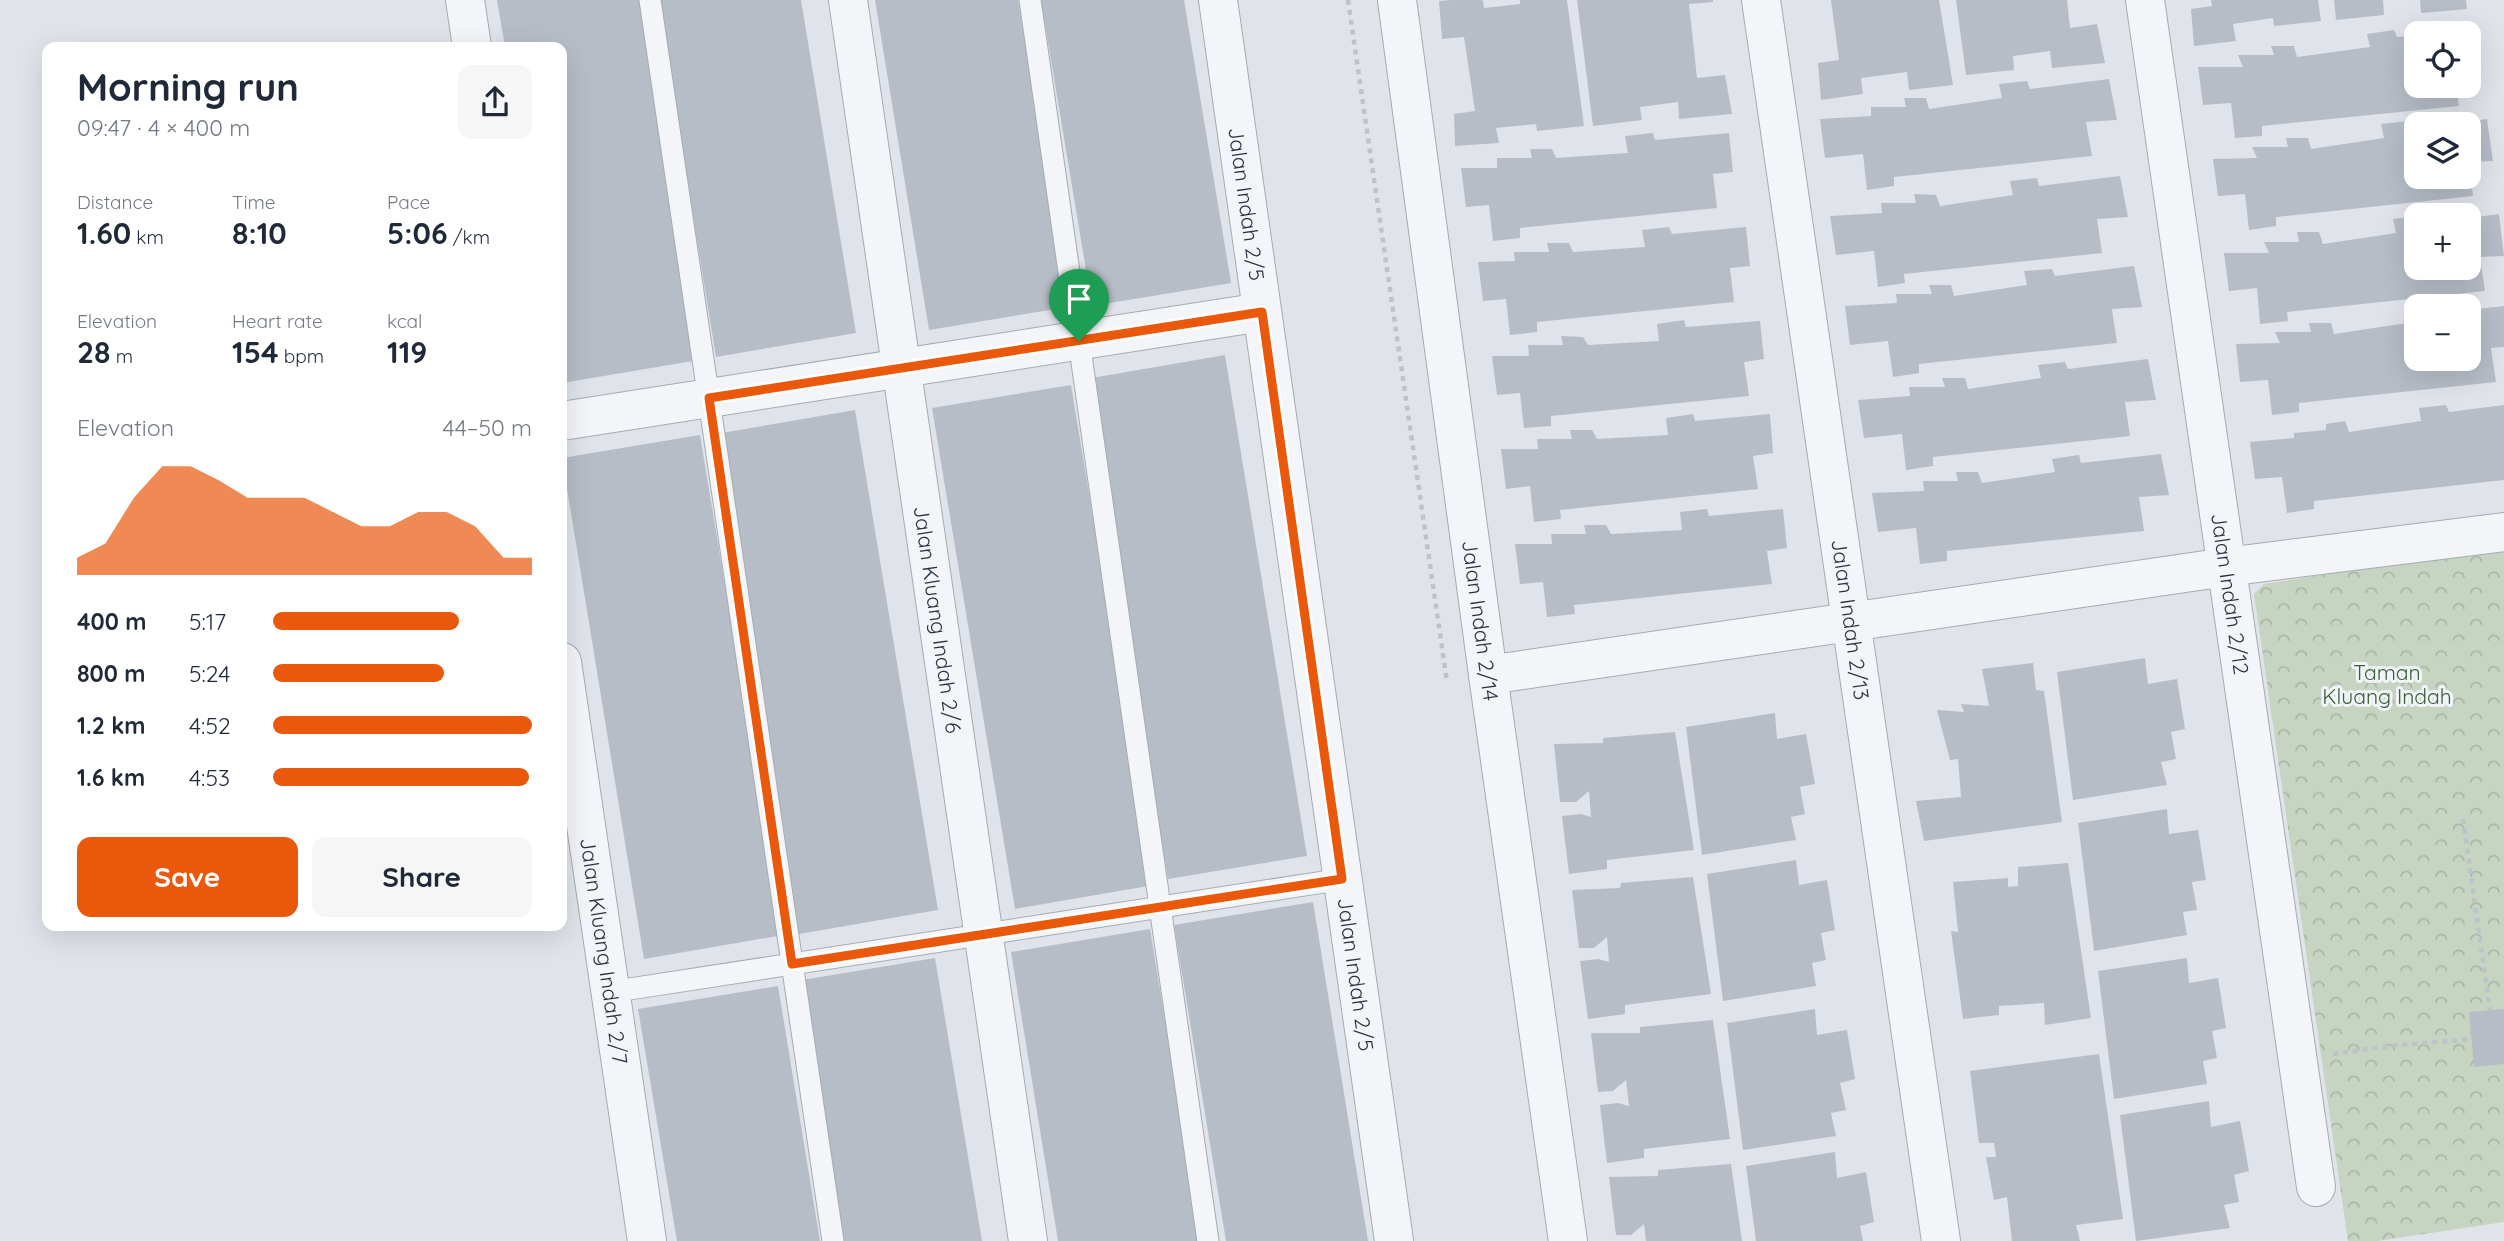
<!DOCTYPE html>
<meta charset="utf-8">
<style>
:root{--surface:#fff;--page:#f6f6f7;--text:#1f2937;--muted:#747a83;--accent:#ea580c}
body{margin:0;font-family:Quicksand,sans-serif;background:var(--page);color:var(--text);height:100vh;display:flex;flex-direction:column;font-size:26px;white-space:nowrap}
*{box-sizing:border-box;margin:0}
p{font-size:23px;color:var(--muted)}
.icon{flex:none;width:38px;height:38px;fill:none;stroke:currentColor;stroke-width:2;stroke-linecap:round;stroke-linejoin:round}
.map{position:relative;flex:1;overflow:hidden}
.drawer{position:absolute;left:42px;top:42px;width:525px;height:889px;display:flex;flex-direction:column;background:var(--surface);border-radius:14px;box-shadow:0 7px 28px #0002}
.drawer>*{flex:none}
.controls{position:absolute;left:2404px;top:21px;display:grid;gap:14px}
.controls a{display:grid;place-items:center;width:77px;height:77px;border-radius:14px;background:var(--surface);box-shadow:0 7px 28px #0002;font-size:35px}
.pin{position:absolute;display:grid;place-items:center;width:60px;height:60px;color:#fff;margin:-72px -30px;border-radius:50% 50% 50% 0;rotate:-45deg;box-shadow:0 0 7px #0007}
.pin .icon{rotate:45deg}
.round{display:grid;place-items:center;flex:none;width:74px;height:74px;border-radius:14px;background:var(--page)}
.headline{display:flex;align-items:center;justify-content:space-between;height:119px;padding:0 35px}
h1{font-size:38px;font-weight:800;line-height:52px}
.metrics{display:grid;grid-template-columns:repeat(3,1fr);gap:10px;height:119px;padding:7px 35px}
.metrics div{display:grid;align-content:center}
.metrics b{font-size:30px;font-weight:800}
.metrics small{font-size:19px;font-weight:400}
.metrics p{font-size:19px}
.chart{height:196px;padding:14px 35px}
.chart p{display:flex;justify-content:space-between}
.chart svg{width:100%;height:126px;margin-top:7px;fill:var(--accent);opacity:.7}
.cta{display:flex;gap:14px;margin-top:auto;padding:14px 35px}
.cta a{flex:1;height:80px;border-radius:14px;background:var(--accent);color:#fff;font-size:28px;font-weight:800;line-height:80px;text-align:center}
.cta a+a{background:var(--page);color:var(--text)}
ul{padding:0 35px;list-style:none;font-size:23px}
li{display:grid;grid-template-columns:112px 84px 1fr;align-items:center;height:52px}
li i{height:18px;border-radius:9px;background:var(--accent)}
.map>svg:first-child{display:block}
.park{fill:url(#park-crowns)}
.building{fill:#b7bdc7}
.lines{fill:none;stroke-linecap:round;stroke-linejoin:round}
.service-casing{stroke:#a5abb4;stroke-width:23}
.minor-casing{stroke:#a5abb4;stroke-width:40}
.path{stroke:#bec2c9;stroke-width:4.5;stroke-dasharray:5 5;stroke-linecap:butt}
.service{stroke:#f3f5f8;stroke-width:21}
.minor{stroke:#f3f5f8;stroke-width:38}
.route-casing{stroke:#fff;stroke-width:14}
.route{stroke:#ea580c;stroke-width:9}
.labels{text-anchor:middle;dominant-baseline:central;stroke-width:6;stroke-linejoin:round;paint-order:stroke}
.street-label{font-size:21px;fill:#283242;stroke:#f0f3f7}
.park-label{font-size:21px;fill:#3d5e35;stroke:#f0f3f7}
</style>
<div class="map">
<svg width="2504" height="1241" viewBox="0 0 2504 1241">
<defs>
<pattern id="park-crowns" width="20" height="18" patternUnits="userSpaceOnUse" patternTransform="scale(1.75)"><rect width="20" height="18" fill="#c6d4c1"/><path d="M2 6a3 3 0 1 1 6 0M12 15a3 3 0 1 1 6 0" fill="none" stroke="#aab6a7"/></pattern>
</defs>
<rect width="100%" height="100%" fill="#e0e4ea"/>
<polygon class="park" points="2504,547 2504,1222 2377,1241 2348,1241 2254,594 2264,584"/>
<g class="building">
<polygon points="497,0 640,0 699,360 562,383 562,47 505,47"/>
<polygon points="658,0 801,0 856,333 716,357"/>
<polygon points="875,0 1018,0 1068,307 929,330"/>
<polygon points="1041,0 1184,0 1231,283 1092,306"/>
<polygon points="1452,0 1483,0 1484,8 1520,4 1520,0 1567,0 1584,126 1537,131 1536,124 1496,128 1499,143 1455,146 1454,114 1475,111 1464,37 1442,39 1439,1"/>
<polygon points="1577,0 1713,0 1713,2 1689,4 1697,78 1725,75 1732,114 1679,119 1678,102 1640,107 1642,120 1593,126"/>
<polygon points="1831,0 1939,0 1953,85 1909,90 1907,72 1861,78 1863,94 1821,100 1818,63 1839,60"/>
<polygon points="1956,0 2067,0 2070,28 2097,24 2105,63 2052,68 2050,51 2013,56 2014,70 1966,75"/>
<polygon points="2211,0 2318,0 2321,21 2274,26 2273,18 2233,24 2236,41 2194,46 2191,9 2212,6"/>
<polygon points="2334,0 2383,0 2384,15 2336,20"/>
<polygon points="2420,0 2466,0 2467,9 2421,13"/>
<polygon points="2473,28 2479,71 2469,71 2469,33 2444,32"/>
<polygon points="2394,30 2397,37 2417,35 2417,86 2456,86 2459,106 2262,126 2262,136 2235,138 2231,103 2203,105 2198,67 2243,67 2238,55 2274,55 2271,46 2294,46 2297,57 2370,47 2367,34"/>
<polygon points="2109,79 2117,120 2086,122 2092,156 1894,177 1894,186 1867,190 1863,154 1825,158 1820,119 1871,116 1871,107 1906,107 1904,98 1926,98 1929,109 2002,98 1999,84 2027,81 2030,89"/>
<polygon points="2487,119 2493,161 2469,162 2469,124 2461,123"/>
<polygon points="2408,121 2411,129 2417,128 2417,177 2471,177 2473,196 2276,217 2276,226 2249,230 2245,194 2218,196 2213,159 2257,158 2252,147 2288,147 2286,138 2308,138 2311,149 2384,138 2381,124"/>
<polygon points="1653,133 1655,140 1729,133 1733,172 1713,174 1717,208 1520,228 1520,238 1493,241 1489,205 1466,207 1461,168 1497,168 1497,158 1532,158 1530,149 1552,149 1556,158 1628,153 1625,136"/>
<polygon points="2120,176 2128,217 2097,219 2102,253 1904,274 1905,283 1878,287 1874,251 1836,255 1830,216 1882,213 1881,203 1916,203 1914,194 1936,195 1940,206 2013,195 2010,181 2037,178 2039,186"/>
<polygon points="2499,214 2504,256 2480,257 2485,291 2287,312 2288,321 2260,324 2257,288 2229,291 2224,253 2269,253 2264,242 2299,242 2297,232 2319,232 2323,244 2396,233 2393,219 2417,216 2417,268 2469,268 2469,218"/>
<polygon points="1669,227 1672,234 1746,227 1750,266 1730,268 1734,302 1537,322 1537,332 1510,335 1506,299 1483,301 1478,262 1515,261 1514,252 1549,252 1547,243 1569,243 1573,252 1645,247 1642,230"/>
<polygon points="2134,266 2142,307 2112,309 2117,343 1919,364 1919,373 1893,377 1888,341 1850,345 1845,306 1897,303 1896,294 1932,294 1929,285 1951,285 1954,296 2027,285 2024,271 2052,269 2055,276"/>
<polygon points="2504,306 2504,347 2491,348 2496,382 2299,403 2299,412 2272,415 2268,380 2240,382 2236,344 2280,343 2275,332 2311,332 2309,323 2331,323 2334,334 2407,323 2404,310 2417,308 2417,359 2469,359 2469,310"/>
<polygon points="1684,320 1686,327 1760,321 1764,359 1744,362 1749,396 1551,416 1551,426 1524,428 1520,393 1497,395 1492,356 1529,356 1528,345 1563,345 1561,336 1583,337 1588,345 1659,341 1657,324"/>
<polygon points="1225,355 1307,856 1168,879 1086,379"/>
<polygon points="2148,359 2156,400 2125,402 2130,436 1933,457 1933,466 1906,470 1902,434 1864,438 1858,400 1910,396 1909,387 1945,387 1942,378 1965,378 1968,389 2041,378 2038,365 2065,362 2068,369"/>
<polygon points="1071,385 1154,885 1015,909 932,408"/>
<polygon points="2446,405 2449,412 2504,405 2504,480 2314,501 2314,509 2287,513 2282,477 2255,479 2250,442 2294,438 2294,433 2326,430 2326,424 2345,421 2349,432 2421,421 2419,408"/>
<polygon points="855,410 938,910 799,934 716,434"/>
<polygon points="1693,414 1695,421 1770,414 1773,453 1753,456 1758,489 1560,510 1561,519 1534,522 1530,486 1506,489 1501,449 1538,449 1537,439 1572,439 1570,430 1592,430 1597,439 1668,435 1666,418"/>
<polygon points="700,435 783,935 644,959 562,458"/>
<polygon points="2161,454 2169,495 2139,497 2144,531 1947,551 1947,561 1920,564 1916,528 1878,532 1872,493 1924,491 1923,481 1958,481 1956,472 1978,472 1982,483 2055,472 2052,459 2079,455 2081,463"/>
<polygon points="1707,509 1709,516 1783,509 1787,548 1767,551 1772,584 1574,605 1575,614 1547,617 1543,582 1520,584 1515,544 1552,544 1551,534 1586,534 1584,525 1606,525 1611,534 1682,530 1680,512"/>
<polygon points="2145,658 2148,684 2177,679 2185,729 2171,732 2176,759 2161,762 2167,785 2073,800 2057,672"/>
<polygon points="2033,663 2036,690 2044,691 2062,822 1924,841 1916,801 1961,797 1958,759 1950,760 1937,710 1964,712 1961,704 1989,706 1982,669"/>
<polygon points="1775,713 1777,739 1806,734 1815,784 1800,787 1805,814 1791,817 1796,840 1702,855 1686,727"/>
<polygon points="1675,732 1694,850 1607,860 1607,869 1569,874 1562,816 1581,814 1591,817 1589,791 1576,802 1560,802 1554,744 1603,743 1603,738"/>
<polygon points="2167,809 2169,834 2198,830 2206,880 2192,882 2197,910 2183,912 2187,935 2094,951 2078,823"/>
<polygon points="1796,860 1799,885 1827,880 1835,930 1821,933 1826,960 1812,963 1816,986 1723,1001 1707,874"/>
<polygon points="2068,863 2091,1018 2045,1025 2044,1003 1999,1006 1999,1015 1963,1019 1951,931 1958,932 1953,882 2008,878 2008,887 2018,886 2018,867"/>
<polygon points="1693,877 1711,994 1625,1005 1625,1014 1588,1019 1580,961 1598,959 1609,962 1607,937 1594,948 1579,948 1572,890 1620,888 1621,883"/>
<polygon points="1313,902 1368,1241 1226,1241 1174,925"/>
<polygon points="1150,929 1201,1241 1058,1241 1011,952"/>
<polygon points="935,958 982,1241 839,1241 796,981"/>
<polygon points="2187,958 2189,983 2218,978 2226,1028 2212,1031 2217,1058 2203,1061 2207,1084 2114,1099 2098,971"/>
<polygon points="778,986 820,1241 677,1241 638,1009"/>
<polygon points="1815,1009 1817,1035 1847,1030 1855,1079 1840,1083 1846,1110 1831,1113 1836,1136 1743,1150 1727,1023"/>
<polygon points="2504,1009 2504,1064 2474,1067 2469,1012"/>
<polygon points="1713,1020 1730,1139 1644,1149 1644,1158 1607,1163 1600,1105 1618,1103 1629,1106 1626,1080 1613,1091 1598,1092 1591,1033 1640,1033 1640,1027"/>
<polygon points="2099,1054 2123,1219 2076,1225 2080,1241 2012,1241 2007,1197 1994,1200 1986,1157 1996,1157 1994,1143 1979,1143 1970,1071"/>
<polygon points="2209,1101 2211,1127 2240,1121 2249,1171 2234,1175 2239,1202 2224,1205 2230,1228 2136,1241 2120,1115"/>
<polygon points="1835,1152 1837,1178 1866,1172 1874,1222 1860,1226 1863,1241 1756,1241 1746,1166"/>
<polygon points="1731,1164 1742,1241 1646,1241 1644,1224 1631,1235 1616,1235 1609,1177 1658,1176 1658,1170"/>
</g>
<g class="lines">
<g class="service-casing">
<g id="service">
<polyline points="650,0 833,1241"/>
<polyline points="1030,0 1208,1241"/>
<polyline points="610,992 1343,879"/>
</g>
</g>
<g class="minor-casing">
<g id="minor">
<polyline points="465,0 472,47"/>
<path id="s1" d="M848 0 1028 1241"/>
<path id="s2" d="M1218 0 1394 1241"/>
<path id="s3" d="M1397 0 1488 675 1568 1241"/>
<path id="s4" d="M1761 0 1941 1241"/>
<path id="s5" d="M2145 0 2316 1187"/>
<polyline points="562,421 1262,312"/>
<path id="s6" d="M562 662 647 1241"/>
<polyline points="1488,675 2226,567 2504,532"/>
</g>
</g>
<g class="path">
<polyline points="1348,0 1447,682"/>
<polyline points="2463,819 2490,1010"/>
<polyline points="2333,1054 2389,1046 2472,1039"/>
</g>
<use href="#service" class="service"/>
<use href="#minor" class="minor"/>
</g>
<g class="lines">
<g class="route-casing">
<polygon id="route" points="1262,312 1342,879 792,964 709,398"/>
</g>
<use href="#route" class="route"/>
</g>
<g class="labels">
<g class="street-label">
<text stroke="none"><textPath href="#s2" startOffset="206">Jalan Indah 2/5</textPath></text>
<text stroke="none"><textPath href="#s5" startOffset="600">Jalan Indah 2/12</textPath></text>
<text stroke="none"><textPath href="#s4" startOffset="626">Jalan Indah 2/13</textPath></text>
<text stroke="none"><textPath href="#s1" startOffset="626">Jalan Kluang Indah 2/6</textPath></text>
<text stroke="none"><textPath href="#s3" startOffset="626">Jalan Indah 2/14</textPath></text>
<text stroke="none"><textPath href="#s6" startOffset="292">Jalan Kluang Indah 2/7</textPath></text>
<text stroke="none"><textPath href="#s2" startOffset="984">Jalan Indah 2/5</textPath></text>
</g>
<g class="park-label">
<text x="2387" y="672">Taman<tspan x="2387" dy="24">Kluang Indah</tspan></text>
</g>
</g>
</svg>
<div class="controls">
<a><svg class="icon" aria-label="locate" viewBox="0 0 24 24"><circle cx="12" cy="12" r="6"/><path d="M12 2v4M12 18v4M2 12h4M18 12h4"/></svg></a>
<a><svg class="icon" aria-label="layers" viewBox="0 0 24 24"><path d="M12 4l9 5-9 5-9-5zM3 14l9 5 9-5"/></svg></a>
<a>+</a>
<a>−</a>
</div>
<div class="pin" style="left:1079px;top:341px;background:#1e9e55"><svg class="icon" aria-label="arrive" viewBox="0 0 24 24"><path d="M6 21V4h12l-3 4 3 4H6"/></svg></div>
<section class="drawer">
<div class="headline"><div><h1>Morning run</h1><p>09:47 · 4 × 400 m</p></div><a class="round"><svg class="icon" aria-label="share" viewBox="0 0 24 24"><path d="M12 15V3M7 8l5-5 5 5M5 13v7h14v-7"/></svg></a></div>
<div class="metrics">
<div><p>Distance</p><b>1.60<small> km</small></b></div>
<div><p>Time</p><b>8:10</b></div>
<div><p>Pace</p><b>5:06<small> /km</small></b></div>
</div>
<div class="metrics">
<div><p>Elevation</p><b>28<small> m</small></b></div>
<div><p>Heart rate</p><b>154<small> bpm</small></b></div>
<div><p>kcal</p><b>119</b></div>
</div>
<div class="chart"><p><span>Elevation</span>44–50 m</p>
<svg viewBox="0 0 160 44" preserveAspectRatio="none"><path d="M0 44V38L10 33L20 17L30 6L40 6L50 11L60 17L70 17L80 17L90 22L100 27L110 27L120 22L130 22L140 27L150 38L160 38V44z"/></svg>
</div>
<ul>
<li><b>400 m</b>5:17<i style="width:72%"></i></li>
<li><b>800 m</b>5:24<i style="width:66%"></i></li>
<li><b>1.2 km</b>4:52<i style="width:100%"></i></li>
<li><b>1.6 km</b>4:53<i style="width:99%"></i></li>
</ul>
<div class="cta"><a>Save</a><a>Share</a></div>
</section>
</div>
